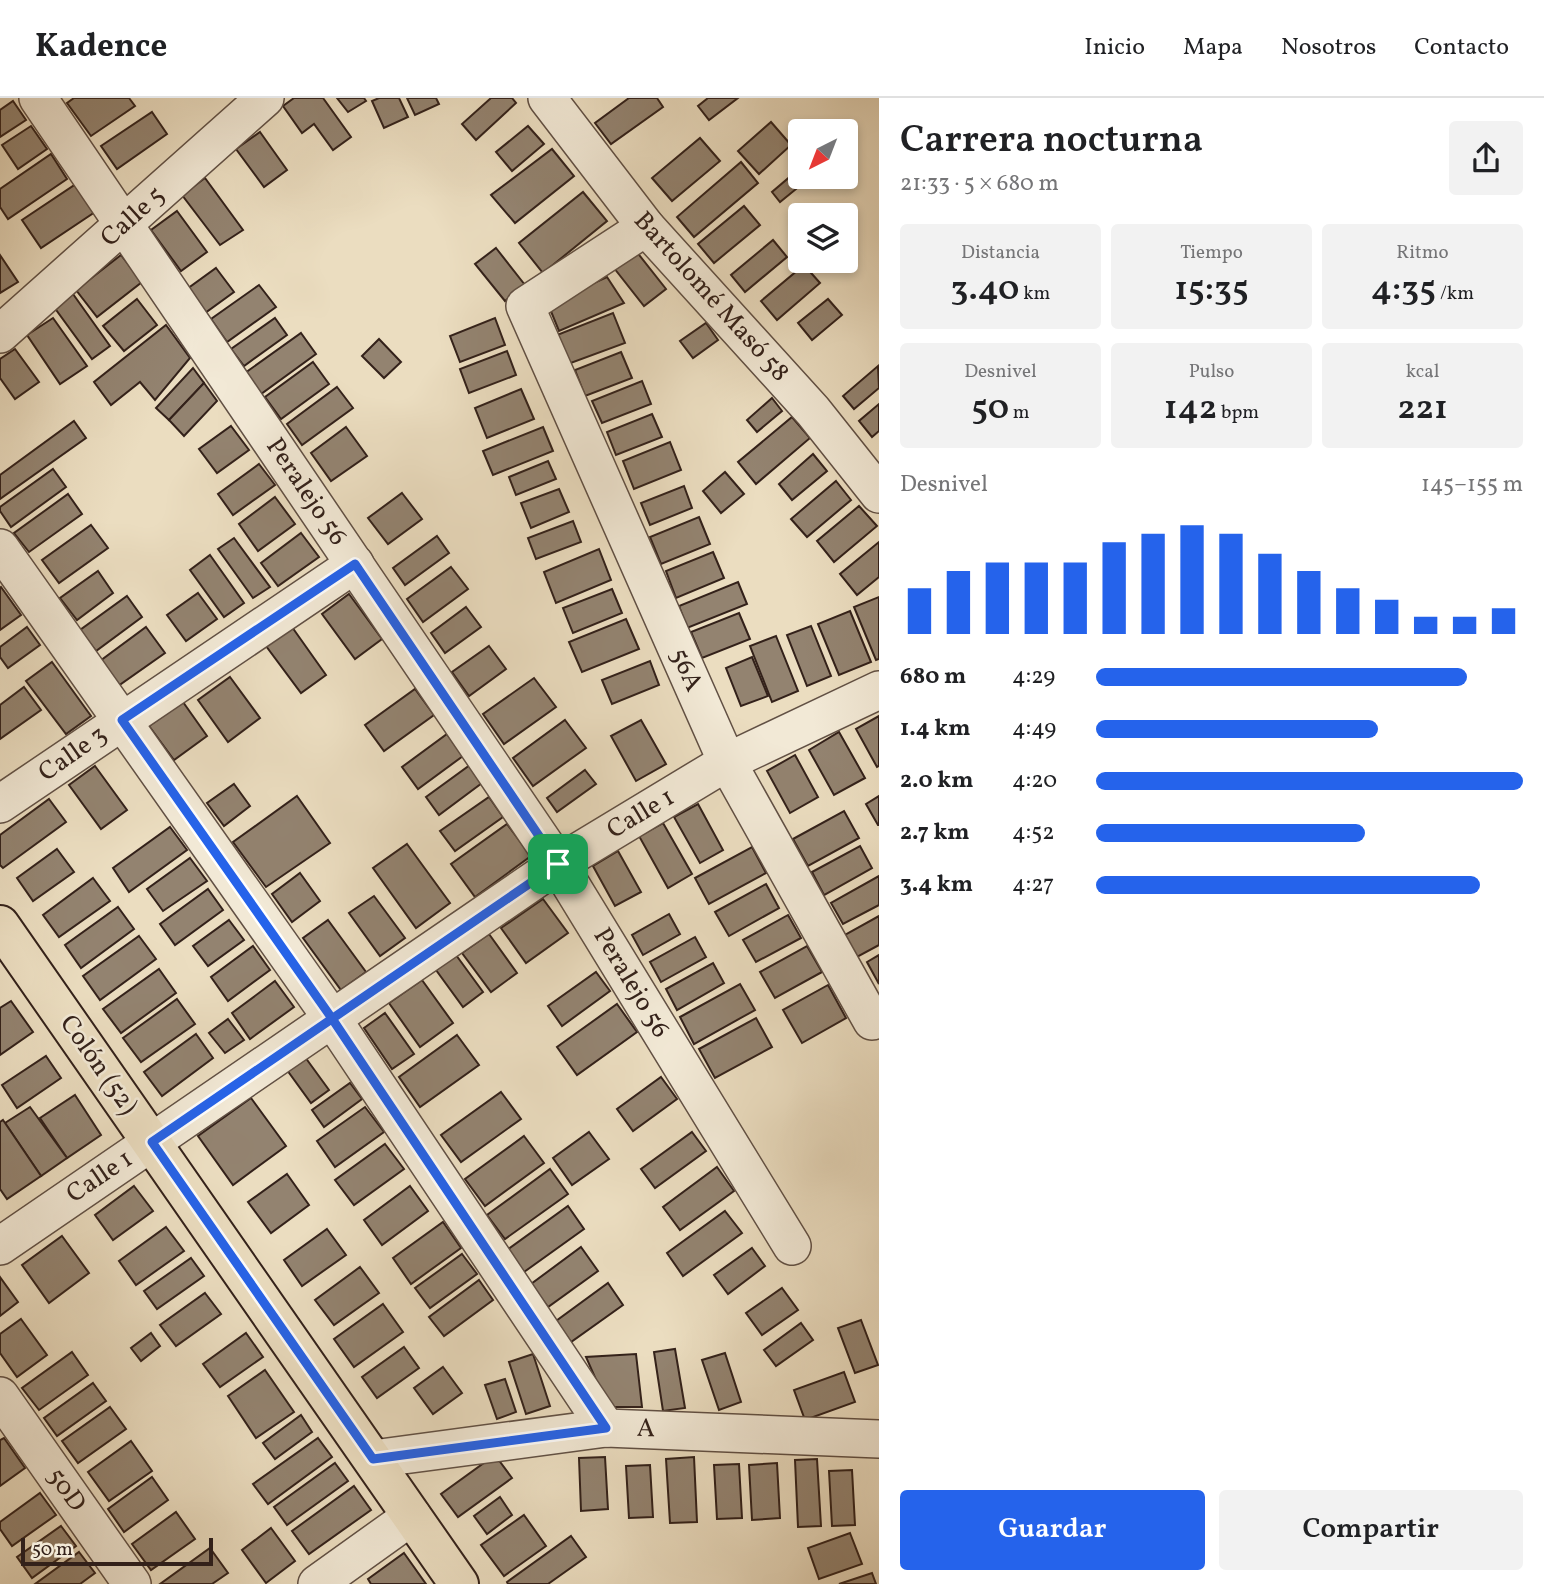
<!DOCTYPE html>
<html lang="es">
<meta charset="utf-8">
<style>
:root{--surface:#fff;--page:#f2f2f2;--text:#202124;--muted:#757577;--line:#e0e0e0;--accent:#2563eb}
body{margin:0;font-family:Vollkorn,serif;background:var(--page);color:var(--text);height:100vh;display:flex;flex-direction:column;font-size:26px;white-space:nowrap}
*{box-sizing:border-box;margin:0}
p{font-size:23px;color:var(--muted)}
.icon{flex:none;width:38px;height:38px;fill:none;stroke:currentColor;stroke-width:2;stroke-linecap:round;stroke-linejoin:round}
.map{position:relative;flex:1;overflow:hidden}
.details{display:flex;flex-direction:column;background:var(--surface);width:665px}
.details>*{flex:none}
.needle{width:46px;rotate:222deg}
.controls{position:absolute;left:788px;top:21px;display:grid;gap:14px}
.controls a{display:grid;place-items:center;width:70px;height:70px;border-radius:7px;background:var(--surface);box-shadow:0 4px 10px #0003;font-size:35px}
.scale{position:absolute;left:21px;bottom:18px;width:192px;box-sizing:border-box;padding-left:7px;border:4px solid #33211a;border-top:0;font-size:19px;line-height:24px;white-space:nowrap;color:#33211a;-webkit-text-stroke:5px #f2e9d6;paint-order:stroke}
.pin{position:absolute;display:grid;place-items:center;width:60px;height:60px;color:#fff;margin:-30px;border-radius:14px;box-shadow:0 4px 10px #0006}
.round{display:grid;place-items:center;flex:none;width:74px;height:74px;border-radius:7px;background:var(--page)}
.head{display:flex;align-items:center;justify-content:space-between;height:119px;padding:0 21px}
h1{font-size:38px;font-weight:600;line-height:52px}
.figures{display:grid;grid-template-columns:repeat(3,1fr);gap:10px;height:119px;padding:7px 21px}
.figures div{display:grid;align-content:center;border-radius:7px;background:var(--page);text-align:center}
.figures b{font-size:35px;font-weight:600}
.figures small{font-size:19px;font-weight:400}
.figures p{font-size:19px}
.chart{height:196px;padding:14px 21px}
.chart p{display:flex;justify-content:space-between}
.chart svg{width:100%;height:126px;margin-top:7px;stroke:var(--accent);stroke-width:6}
.action{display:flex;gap:14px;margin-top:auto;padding:14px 21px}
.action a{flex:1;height:80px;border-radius:7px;background:var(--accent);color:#fff;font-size:28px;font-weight:600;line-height:80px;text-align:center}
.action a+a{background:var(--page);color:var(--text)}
ul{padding:0 21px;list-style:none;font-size:23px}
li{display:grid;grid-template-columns:112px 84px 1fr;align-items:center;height:52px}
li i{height:18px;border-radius:9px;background:var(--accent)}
header{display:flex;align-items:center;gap:42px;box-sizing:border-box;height:98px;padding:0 35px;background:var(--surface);border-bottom:2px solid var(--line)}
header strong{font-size:33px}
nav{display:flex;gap:38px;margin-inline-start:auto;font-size:24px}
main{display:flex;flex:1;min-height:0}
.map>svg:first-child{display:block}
.building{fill:#938370;stroke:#33211a;stroke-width:2}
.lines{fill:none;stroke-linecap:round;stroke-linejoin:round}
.minor-casing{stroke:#615044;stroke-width:40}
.major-casing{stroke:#33211a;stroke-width:42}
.minor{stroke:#f2e9d6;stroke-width:37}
.major{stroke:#ebddc0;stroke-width:38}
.route-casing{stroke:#fff;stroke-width:14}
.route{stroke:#2563eb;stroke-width:9}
.labels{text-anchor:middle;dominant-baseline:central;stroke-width:5;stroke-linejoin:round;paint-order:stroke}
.street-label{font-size:26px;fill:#33211a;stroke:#f2e9d6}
</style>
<header>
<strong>Kadence</strong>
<nav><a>Inicio</a><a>Mapa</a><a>Nosotros</a><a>Contacto</a></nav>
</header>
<main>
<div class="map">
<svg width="879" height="1486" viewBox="0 0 879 1486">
<rect width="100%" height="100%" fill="#ebddc0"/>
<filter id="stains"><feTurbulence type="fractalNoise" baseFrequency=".00286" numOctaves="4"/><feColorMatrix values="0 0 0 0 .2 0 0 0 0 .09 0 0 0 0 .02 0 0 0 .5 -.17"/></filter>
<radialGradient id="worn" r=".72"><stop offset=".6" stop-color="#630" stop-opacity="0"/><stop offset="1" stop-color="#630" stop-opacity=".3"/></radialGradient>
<g class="building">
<polygon points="74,0 129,0 135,8 91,38 67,5"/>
<polygon points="294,0 323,0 351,39 333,52 314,26 302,35 283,8"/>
<polygon points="337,0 364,0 366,3 348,14"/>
<polygon points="379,0 399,0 408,19 384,30 372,3"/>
<polygon points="407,0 436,0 439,6 415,17"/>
<polygon points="491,0 512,0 516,5 476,42 462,26"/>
<polygon points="629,0 657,0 663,9 611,46 595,25"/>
<polygon points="708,0 738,0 709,22 698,8"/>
<polygon points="13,3 26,22 0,39 0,12"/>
<polygon points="152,14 167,36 117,71 101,48"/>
<polygon points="771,24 791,47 759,76 738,53"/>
<polygon points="31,28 47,51 18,71 2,47"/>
<polygon points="528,28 544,46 512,73 496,54"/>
<polygon points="260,34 287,72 264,89 236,51"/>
<polygon points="700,40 720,63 672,103 652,80"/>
<polygon points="552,51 574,78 515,125 491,97"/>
<polygon points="51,56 67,81 8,121 0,109 0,91"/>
<polygon points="741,64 758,85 694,139 677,119"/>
<polygon points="792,77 801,87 780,104 772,94"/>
<polygon points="205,80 243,132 220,147 182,97"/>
<polygon points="76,86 95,114 41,150 22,122"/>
<polygon points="583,94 607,123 543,175 519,145"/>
<polygon points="744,108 760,127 714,165 698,146"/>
<polygon points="177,113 207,154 181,173 151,132"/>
<polygon points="773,142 787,159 745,194 731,177"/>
<polygon points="496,150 525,187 505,203 475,166"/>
<polygon points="636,153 666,191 644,208 614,170"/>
<polygon points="0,157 18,184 0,195"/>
<polygon points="121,157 142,184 97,219 76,192"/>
<polygon points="804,167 820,185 777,222 761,203"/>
<polygon points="216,170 234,194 205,215 187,191"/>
<polygon points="607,179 624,205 559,233 548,206"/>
<polygon points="259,187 276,209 227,244 211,221"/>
<polygon points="73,196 110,248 92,261 54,209"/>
<polygon points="137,201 157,227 124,253 103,228"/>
<polygon points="828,201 842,217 812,242 798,225"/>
<polygon points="613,215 625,245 568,266 557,237"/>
<polygon points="53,220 87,268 60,286 27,237"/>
<polygon points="275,220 287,237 244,268 231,251"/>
<polygon points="495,220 505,247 460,264 450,238"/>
<polygon points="706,225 718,242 693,260 680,243"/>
<polygon points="166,227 190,260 155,302 140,284 111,307 94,284"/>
<polygon points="301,235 316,256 261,296 245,275"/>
<polygon points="379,241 401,264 384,280 362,258"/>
<polygon points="15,251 39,284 15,301 0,280 0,261"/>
<polygon points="507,253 516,277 469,295 460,271"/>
<polygon points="621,254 632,280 585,298 575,272"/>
<polygon points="313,264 329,286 281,321 265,299"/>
<polygon points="878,268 879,290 854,311 843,298"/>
<polygon points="193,270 204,285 169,322 156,310"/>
<polygon points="642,283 651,306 602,325 592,303"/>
<polygon points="204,285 217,303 184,338 169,322"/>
<polygon points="337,289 353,310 302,347 287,326"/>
<polygon points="521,291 534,321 487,340 475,310"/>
<polygon points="772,300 782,313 757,334 747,322"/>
<polygon points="879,306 879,333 872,339 859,323"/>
<polygon points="652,316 662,339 616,357 607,334"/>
<polygon points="792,319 810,340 756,386 738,364"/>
<polygon points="74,323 86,340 0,401 0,377"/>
<polygon points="231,328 249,352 217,375 199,351"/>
<polygon points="346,329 367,358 331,383 311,355"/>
<polygon points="543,329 553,353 493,377 483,353"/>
<polygon points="670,344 681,372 634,391 623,363"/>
<polygon points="813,356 827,373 792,402 779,386"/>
<polygon points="548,363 556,381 516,397 509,379"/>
<polygon points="259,366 275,387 233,417 218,396"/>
<polygon points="53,371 66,389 11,429 0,413 0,409"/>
<polygon points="725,374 744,396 721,415 703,393"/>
<polygon points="836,383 851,402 807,439 791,421"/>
<polygon points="684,388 692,410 650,427 641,405"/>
<polygon points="559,391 569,414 531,430 521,405"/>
<polygon points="402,395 422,421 388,446 368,420"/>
<polygon points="68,396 82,416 29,454 14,435"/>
<polygon points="275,399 295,426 258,453 239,426"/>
<polygon points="859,408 877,428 834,464 817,443"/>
<polygon points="699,419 710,446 661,466 650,439"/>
<polygon points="573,423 581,444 536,461 528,440"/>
<polygon points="91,427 108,450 59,485 42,462"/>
<polygon points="301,435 319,459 278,488 261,465"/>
<polygon points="437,438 449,455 405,487 393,470"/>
<polygon points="234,440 270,489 253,500 218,451"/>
<polygon points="879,444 879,479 857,497 840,476"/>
<polygon points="599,451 611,482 556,505 544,474"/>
<polygon points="713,454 724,480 676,500 666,473"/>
<polygon points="210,457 244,505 224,519 190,472"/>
<polygon points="451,469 468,491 423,524 407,501"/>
<polygon points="98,473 113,495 77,522 60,500"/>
<polygon points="738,484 747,506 687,530 679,508"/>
<polygon points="1,489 21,517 0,532 0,490"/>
<polygon points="612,491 622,515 573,535 563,510"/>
<polygon points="198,495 217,521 186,543 167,517"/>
<polygon points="349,496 382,541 355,561 322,516"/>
<polygon points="127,498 142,519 96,553 80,532"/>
<polygon points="879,499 879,561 876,562 854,509"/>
<polygon points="466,509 481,529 445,555 431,535"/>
<polygon points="850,513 871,564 839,577 818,526"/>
<polygon points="739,515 750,541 702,560 691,534"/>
<polygon points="626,521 639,551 582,574 569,544"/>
<polygon points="811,528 831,578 807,588 787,537"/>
<polygon points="27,529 40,547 8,570 0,559 0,549"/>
<polygon points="146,529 165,555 118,588 100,563"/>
<polygon points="292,529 326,577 301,595 266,548"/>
<polygon points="776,538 798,593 772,604 750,548"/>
<polygon points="489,548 506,571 469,598 452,574"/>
<polygon points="752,559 768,598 741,608 726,570"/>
<polygon points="650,563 659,587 612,606 602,582"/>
<polygon points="52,564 91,618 66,636 26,583"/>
<polygon points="230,579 260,620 228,644 198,602"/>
<polygon points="534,580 556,609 504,646 483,616"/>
<polygon points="24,589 41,612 0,641 0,607"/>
<polygon points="415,591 434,617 384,653 365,627"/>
<polygon points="183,604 207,638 174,662 149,628"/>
<polygon points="879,618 879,668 877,669 856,631"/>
<polygon points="565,622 586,650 533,688 513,660"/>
<polygon points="641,622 666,666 636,683 611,638"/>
<polygon points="839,634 865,680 834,697 809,652"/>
<polygon points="447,636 463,658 418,691 402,669"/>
<polygon points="795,657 818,699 790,715 767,673"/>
<polygon points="470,667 482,685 439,717 426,699"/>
<polygon points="95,668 127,712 101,731 69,687"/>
<polygon points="585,672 596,686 557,714 547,700"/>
<polygon points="234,686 250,708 224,728 207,705"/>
<polygon points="297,698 330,745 266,789 233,744"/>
<polygon points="879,698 879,727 878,727 866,706"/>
<polygon points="489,699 503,719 455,753 440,733"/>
<polygon points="49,701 66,724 3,770 0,767 0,737"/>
<polygon points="698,706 723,752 700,765 674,719"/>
<polygon points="844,713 859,740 808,768 793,741"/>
<polygon points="663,725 692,776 668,790 639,738"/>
<polygon points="507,726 531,758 475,799 451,766"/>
<polygon points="170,729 187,752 129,794 113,770"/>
<polygon points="407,746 450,805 416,830 373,770"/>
<polygon points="860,748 872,770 824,797 812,774"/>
<polygon points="752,749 766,775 709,806 695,780"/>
<polygon points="57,751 74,774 33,803 17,780"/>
<polygon points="618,753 641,794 615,808 593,768"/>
<polygon points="190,760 207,783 163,813 147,791"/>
<polygon points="300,775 320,803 292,824 272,796"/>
<polygon points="879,778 879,807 843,826 831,805"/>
<polygon points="93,780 110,803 59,839 43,817"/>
<polygon points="766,786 779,810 729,838 715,814"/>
<polygon points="208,791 223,812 175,847 160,826"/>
<polygon points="374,798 405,840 380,858 349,815"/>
<polygon points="543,801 568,835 526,865 501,830"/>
<polygon points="118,809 134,831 81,870 65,847"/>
<polygon points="669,816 680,836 643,857 632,837"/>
<polygon points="788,817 801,840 756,864 743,842"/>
<polygon points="879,818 879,847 857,859 845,837"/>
<polygon points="229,822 244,842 208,868 193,848"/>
<polygon points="328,822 366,874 341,892 303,840"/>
<polygon points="489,836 517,875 491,894 462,855"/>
<polygon points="139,838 156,861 100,902 83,878"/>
<polygon points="695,839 706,859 661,884 650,864"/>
<polygon points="253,848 270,872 228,903 211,879"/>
<polygon points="807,848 822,874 775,900 760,874"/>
<polygon points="456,857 483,894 463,909 436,872"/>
<polygon points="879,857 879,886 867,864"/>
<polygon points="713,865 724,885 677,912 666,891"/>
<polygon points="159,871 176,895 121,935 103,911"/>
<polygon points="596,874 610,893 562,928 548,908"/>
<polygon points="422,882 453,925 420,949 389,905"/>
<polygon points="275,883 294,909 250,941 232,915"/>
<polygon points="740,886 755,912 694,946 680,919"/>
<polygon points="828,887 846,920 802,945 783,912"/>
<polygon points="177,901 195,926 141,964 123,940"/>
<polygon points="11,903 33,934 0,957 0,910"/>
<polygon points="617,906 637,934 577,977 557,949"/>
<polygon points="385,915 414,956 392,971 364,930"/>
<polygon points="756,920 772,949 715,980 699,951"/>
<polygon points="228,921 244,942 225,955 209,935"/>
<polygon points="196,936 213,960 162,998 144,974"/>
<polygon points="457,937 479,967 420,1009 399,979"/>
<polygon points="46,958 61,980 17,1010 2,987"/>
<polygon points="305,959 329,992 311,1005 287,972"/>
<polygon points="661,979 677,1001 633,1033 617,1011"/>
<polygon points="350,985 362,1001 324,1029 312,1012"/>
<polygon points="501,994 521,1021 461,1064 441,1037"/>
<polygon points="75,997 101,1037 67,1060 40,1020"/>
<polygon points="251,1000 286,1048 233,1087 198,1038"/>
<polygon points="30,1009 67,1060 41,1078 5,1025"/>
<polygon points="365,1009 384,1034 335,1069 317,1043"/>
<polygon points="3,1022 41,1078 7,1101 0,1091 0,1024"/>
<polygon points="589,1034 609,1061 572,1087 553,1060"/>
<polygon points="692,1034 706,1053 655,1090 641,1071"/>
<polygon points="524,1038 544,1065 485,1108 465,1081"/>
<polygon points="385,1046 404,1071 354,1107 335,1082"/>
<polygon points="717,1069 734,1093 680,1132 663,1109"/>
<polygon points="550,1071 568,1096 505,1141 487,1117"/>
<polygon points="287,1076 309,1107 271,1135 248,1104"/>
<polygon points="134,1088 153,1113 113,1142 95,1117"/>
<polygon points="410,1088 428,1113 382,1147 364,1122"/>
<polygon points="568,1108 584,1131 524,1174 507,1152"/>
<polygon points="725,1113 742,1135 683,1178 667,1155"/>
<polygon points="443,1124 461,1150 411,1186 393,1160"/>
<polygon points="166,1129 184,1153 136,1187 119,1163"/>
<polygon points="327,1131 346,1157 302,1188 284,1162"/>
<polygon points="62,1138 89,1175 49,1205 22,1167"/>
<polygon points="581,1149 598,1173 548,1209 531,1186"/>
<polygon points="752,1150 765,1168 728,1196 714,1177"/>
<polygon points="462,1156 477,1176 430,1210 415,1190"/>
<polygon points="191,1160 204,1178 157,1211 144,1193"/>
<polygon points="360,1169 379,1195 334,1227 315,1202"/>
<polygon points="0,1179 18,1204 0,1218"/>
<polygon points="479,1182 493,1202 444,1238 429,1219"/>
<polygon points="608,1185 623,1207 571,1244 556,1223"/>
<polygon points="782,1190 798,1212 762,1237 746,1215"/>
<polygon points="205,1195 221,1216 176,1248 160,1227"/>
<polygon points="383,1206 403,1234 354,1269 334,1241"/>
<polygon points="21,1221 47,1257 17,1279 0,1255 0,1236"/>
<polygon points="861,1222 878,1267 855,1275 838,1230"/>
<polygon points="801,1225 813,1242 776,1268 764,1252"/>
<polygon points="151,1235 160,1248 141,1263 131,1250"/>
<polygon points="246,1235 263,1259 220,1289 203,1266"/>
<polygon points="404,1249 419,1270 377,1300 362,1279"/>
<polygon points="675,1251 685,1310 663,1313 654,1254"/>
<polygon points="72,1254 88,1277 39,1312 22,1290"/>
<polygon points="725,1255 741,1304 719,1312 702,1262"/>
<polygon points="533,1256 550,1308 526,1316 509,1264"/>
<polygon points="636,1256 642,1309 608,1309 586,1259"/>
<polygon points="443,1269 462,1295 433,1316 414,1290"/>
<polygon points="265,1272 294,1314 256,1340 228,1298"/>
<polygon points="844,1274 855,1304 805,1322 794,1292"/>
<polygon points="505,1281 516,1314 497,1321 485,1287"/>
<polygon points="93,1285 106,1303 57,1338 44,1320"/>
<polygon points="110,1309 126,1331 78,1365 62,1343"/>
<polygon points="301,1317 312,1334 275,1361 263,1345"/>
<polygon points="4,1340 25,1370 0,1388 0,1342"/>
<polygon points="318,1340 332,1359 268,1406 253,1386"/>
<polygon points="131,1343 152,1373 109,1403 88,1374"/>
<polygon points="495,1357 512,1380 458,1419 441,1396"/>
<polygon points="605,1359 608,1411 581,1413 579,1360"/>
<polygon points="694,1359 697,1424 670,1425 666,1361"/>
<polygon points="817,1361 821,1428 798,1429 795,1362"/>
<polygon points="335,1365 348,1383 287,1427 274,1409"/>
<polygon points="777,1365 780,1420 752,1422 749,1367"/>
<polygon points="739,1366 742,1420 717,1421 714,1367"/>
<polygon points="650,1367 653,1419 629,1420 626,1368"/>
<polygon points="852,1372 855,1427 832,1428 829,1373"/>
<polygon points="152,1379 168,1402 124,1434 108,1411"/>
<polygon points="354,1388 371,1412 309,1456 292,1433"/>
<polygon points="40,1395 56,1417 12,1448 0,1431 0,1424"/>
<polygon points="500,1399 512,1417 487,1436 474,1418"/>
<polygon points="176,1414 195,1441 151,1472 132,1446"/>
<polygon points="524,1417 546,1448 504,1478 481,1447"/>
<polygon points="61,1428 76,1448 32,1480 17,1459"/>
<polygon points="271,1430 295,1463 266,1485 242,1452"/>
<polygon points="850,1435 862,1466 819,1481 808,1450"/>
<polygon points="571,1438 586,1459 548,1486 508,1486 507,1484"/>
<polygon points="210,1450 228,1475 212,1486 160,1486"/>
<polygon points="79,1454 95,1475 80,1486 35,1486"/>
<polygon points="404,1455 426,1486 371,1486 368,1481"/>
<polygon points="872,1475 876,1486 839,1486"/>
</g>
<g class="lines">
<g class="minor-casing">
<g id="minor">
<polyline points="38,0 558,766 792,1148"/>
<polyline points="547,0 646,129 813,313 879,396"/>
<polyline points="646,129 525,208 727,664 872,923"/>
<polyline points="0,236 265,0"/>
<polyline points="0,450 331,919 606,1330"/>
<polyline points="0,706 355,466"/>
<polyline points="0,1148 558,766 727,664 879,592"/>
<polyline points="0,1298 132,1486"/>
<polyline points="373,1361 606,1330 879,1341"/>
<polyline points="317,1486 412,1418"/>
</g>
</g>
<g class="major-casing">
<polyline id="major" points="0,827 459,1486"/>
</g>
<use href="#minor" class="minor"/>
<use href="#major" class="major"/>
</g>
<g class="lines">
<g class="route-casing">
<polyline id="route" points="558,766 355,466 122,622 331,919 606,1330 373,1361 152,1044 558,766"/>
</g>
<use href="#route" class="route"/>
</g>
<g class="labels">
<g class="street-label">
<text transform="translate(133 119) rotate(-42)">Calle 5</text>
<text transform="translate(711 199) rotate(48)">Bartolomé Masó 58</text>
<text transform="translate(306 394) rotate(56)">Peralejo 56</text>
<text transform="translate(686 572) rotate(66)">56A</text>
<text transform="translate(73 656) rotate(-35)">Calle 3</text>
<text transform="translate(641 716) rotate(-31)">Calle 1</text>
<text transform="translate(631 885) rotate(59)">Peralejo 56</text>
<text transform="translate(98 967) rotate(55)">Colón (52)</text>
<text transform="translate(100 1079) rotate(-34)">Calle 1</text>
<text transform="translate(646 1331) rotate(2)">A</text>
<text transform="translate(66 1392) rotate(55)">50D</text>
</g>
</g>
<rect width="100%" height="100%" filter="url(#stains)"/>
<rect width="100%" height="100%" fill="url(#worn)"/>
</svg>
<div class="controls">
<a><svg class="needle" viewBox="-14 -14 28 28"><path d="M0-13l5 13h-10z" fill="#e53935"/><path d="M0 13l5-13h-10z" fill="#757577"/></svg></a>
<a><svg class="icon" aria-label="layers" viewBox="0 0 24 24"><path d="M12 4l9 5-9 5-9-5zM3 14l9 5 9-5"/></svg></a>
</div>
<div class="scale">50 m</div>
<div class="pin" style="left:558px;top:766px;background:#1e9e55"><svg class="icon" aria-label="arrive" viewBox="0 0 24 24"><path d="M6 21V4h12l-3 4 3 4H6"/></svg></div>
</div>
<section class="details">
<div class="head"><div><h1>Carrera nocturna</h1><p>21:33 · 5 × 680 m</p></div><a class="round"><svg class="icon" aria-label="share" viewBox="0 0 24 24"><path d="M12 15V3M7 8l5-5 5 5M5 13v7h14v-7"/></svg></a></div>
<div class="figures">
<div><p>Distancia</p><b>3.40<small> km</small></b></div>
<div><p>Tiempo</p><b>15:35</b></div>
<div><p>Ritmo</p><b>4:35<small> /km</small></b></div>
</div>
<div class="figures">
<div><p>Desnivel</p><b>50<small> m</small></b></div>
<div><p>Pulso</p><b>142<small> bpm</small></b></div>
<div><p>kcal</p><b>221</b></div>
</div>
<div class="chart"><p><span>Desnivel</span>145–155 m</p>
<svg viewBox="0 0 160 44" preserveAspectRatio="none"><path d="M5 44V28M15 44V22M25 44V19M35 44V19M45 44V19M55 44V12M65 44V9M75 44V6M85 44V9M95 44V16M105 44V22M115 44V28M125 44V32M135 44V38M145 44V38M155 44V35"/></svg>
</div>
<ul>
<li><b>680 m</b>4:29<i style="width:87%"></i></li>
<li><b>1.4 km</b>4:49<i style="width:66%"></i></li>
<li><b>2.0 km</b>4:20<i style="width:100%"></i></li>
<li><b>2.7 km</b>4:52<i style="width:63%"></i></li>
<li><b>3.4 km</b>4:27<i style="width:90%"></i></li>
</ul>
<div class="action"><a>Guardar</a><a>Compartir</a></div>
</section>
</main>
